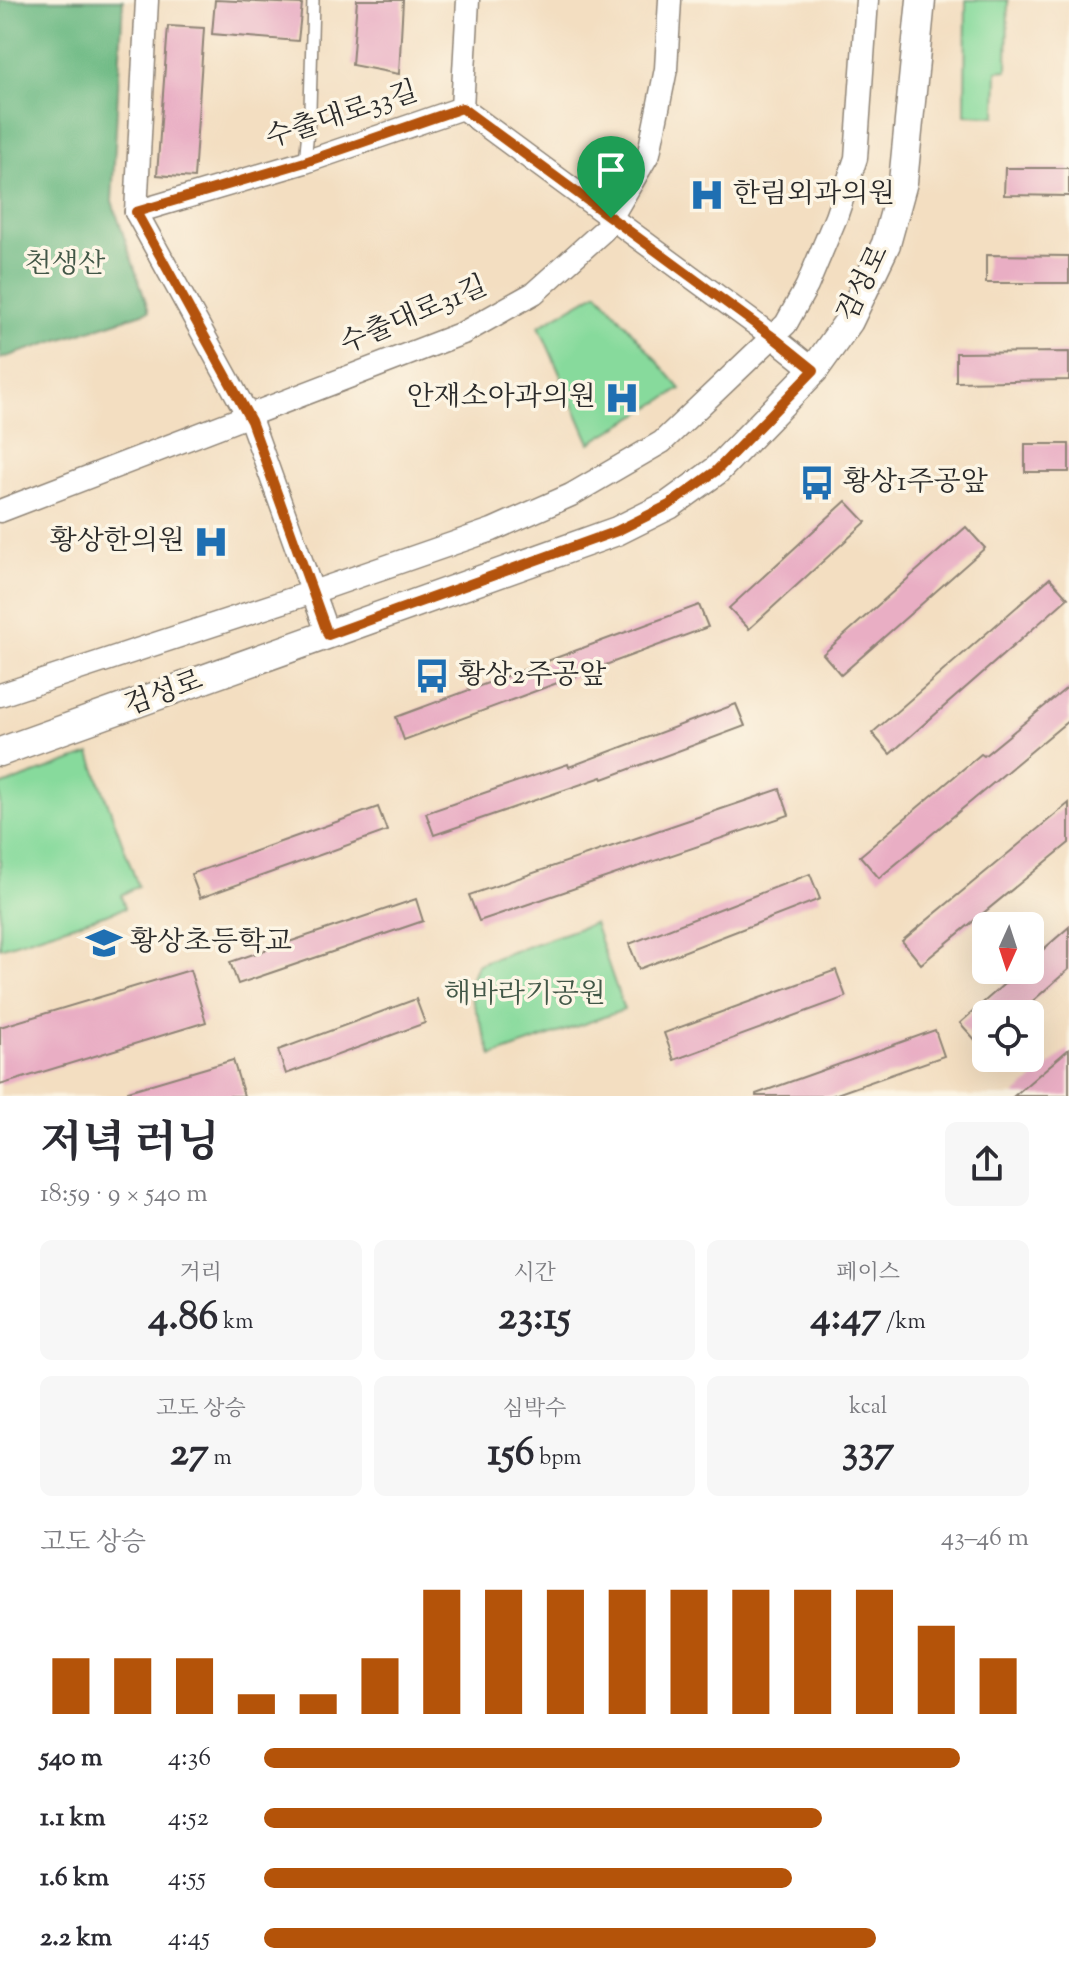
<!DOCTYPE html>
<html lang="ko">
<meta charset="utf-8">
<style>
:root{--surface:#fff;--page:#f7f7f7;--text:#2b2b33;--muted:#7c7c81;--accent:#b45309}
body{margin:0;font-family:"Sorts Mill Goudy","Noto Serif KR",serif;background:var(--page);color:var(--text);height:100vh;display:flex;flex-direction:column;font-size:30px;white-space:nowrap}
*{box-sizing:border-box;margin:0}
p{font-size:26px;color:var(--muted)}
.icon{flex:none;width:44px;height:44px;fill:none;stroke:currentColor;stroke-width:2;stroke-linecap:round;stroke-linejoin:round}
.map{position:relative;height:1096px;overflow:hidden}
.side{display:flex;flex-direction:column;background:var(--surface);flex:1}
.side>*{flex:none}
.needle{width:52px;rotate:183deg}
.fabs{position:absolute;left:972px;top:912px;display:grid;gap:16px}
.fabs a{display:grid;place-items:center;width:72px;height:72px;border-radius:12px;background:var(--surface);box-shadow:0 8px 32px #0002;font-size:40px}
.pin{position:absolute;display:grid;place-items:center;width:68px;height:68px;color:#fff;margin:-82px -34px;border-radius:50% 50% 50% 0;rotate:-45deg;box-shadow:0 0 8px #0007}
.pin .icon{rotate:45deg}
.round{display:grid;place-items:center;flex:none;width:84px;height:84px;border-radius:12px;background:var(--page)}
.summary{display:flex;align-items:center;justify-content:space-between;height:136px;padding:0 40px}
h1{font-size:44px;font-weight:700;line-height:60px}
.figures{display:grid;grid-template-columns:repeat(3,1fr);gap:12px;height:136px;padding:8px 40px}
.figures div{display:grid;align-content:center;border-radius:12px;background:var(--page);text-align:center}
.figures b{font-size:40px;font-weight:700}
.figures small{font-size:22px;font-weight:400}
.figures p{font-size:22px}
.chart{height:224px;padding:16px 40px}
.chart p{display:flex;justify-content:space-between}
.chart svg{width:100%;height:144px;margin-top:8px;stroke:var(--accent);stroke-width:6}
ul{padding:0 40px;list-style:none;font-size:26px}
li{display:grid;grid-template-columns:128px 96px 1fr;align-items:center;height:60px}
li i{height:20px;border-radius:10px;background:var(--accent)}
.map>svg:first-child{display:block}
.green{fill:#87da9c;stroke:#598264;stroke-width:2}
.forest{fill:#6dba84;stroke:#4c7258;stroke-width:2}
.building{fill:#e9aec4}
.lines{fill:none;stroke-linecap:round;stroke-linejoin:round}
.service-casing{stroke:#8f8476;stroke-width:14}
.minor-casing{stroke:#8f8476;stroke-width:25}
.tertiary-casing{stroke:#8f8476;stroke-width:31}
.service{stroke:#fff;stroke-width:11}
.minor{stroke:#fff;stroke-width:22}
.tertiary{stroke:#fff;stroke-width:28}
.route-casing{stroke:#fff;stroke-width:16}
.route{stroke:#b45309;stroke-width:10}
.labels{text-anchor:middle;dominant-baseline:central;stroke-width:7;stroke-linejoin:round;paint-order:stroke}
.street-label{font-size:28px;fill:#2b2b2b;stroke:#fcf5e5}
.poi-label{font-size:28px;fill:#2b2b2b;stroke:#fcf5e5;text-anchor:start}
.park-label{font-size:28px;fill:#425747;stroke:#fcf5e5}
</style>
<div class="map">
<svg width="1069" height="1096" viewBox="0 0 1069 1096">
<rect width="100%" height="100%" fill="#fcf5e5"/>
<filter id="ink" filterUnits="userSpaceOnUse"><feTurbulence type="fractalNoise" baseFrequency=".0125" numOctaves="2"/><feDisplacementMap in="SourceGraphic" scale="16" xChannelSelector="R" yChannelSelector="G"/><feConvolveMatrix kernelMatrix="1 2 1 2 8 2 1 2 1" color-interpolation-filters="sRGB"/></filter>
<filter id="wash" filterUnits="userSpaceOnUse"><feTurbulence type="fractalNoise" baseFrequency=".006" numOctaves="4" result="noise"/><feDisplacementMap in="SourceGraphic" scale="32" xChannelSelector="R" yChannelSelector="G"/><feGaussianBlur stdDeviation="1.8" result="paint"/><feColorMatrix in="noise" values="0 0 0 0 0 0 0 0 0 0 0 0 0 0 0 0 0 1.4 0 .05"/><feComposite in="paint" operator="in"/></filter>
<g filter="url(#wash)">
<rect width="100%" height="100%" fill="#f3dec1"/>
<g class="green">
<polygon points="966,0 1008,0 1007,70 997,71 996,116 965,115"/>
<polygon points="598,292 681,389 590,443 539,326"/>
<polygon points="90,754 138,886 121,895 125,908 0,948 0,786"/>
<polygon points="594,923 624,1010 492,1056 468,988 477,964"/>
</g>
<polygon class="forest" points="0,0 123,0 112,201 149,311 0,359"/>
<g id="blocks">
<g class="building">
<polygon points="215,0 302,4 298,41 212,34"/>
<polygon points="357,0 403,0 399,74 352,65"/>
<polygon points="168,26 204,28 194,178 157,175"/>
<polygon points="1005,168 1069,168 1069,196 1004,195"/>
<polygon points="986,255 1069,256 1069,283 986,283"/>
<polygon points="1069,352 1069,380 956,382 956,353"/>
<rect x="1025" y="444" width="44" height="28"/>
<polygon points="846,501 866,522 749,629 729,608"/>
<polygon points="966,527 985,548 841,675 823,654"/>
<polygon points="1050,578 1068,598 890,754 872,733"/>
<polygon points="699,605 708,627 404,740 396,717"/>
<polygon points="1069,686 1069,720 879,878 860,856 981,754 984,756"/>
<polygon points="736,704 745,726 603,779 602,777 434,835 426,813 568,764 569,767"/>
<polygon points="780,789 789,815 479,921 469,895"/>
<polygon points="1069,803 1069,843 921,964 902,941"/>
<polygon points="378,807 387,831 200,898 191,874"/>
<polygon points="810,874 820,899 639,969 629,944"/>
<polygon points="416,899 423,921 238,984 230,962"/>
<polygon points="1069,927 1069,969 1018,1014 986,1014 986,1052 960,1023 1020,970 1030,970 1030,961"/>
<polygon points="190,970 206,1022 0,1085 0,1027"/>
<polygon points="836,970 846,997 674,1060 664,1033"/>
<polygon points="416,999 425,1023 286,1074 278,1050"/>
<polygon points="935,1030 944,1056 831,1096 756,1096 756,1094"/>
<polygon points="1069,1049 1069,1096 1014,1096"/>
<polygon points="233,1060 244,1096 129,1096 128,1091"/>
</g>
</g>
</g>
<g filter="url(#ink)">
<use href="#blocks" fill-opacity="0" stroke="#8f8476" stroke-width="2"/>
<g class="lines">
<g class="service-casing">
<polyline id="service" points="305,162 310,109 313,0"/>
</g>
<g class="minor-casing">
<g id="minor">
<polyline points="462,108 773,337 814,370"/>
<polyline points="462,108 468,0"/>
<polyline points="136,212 251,421 328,635"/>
<polyline points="136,212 305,162 462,108"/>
<polyline points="136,212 147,0"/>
<polyline points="0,511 463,333 534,293 604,230 649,153 666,69 670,0"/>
<polyline points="0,695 313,592 492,530 571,495 662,442 786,324 807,286 836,217 856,158 867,0"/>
</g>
</g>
<g class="tertiary-casing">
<polyline id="tertiary" points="0,752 617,531 669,505 716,471 814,370 849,321 886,244 903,182 921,0"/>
</g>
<use href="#service" class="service"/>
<use href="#minor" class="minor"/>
<use href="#tertiary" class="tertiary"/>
</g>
</g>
<g class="lines" filter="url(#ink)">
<g class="route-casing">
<polygon id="route" points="462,108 773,337 814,370 716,471 669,505 617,531 328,635 251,421 136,212 305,162"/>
</g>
<use href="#route" class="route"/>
</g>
<defs>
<g id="hospital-bare" transform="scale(2.76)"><path d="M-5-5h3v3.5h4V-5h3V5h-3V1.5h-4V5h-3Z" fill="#1f6fb2" stroke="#fcf5e5" stroke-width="2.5" paint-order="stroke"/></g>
<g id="bus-bare" transform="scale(2.76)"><path d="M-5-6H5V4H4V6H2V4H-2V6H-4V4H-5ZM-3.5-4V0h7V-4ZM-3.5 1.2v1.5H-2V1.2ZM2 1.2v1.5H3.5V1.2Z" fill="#1f6fb2" stroke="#fcf5e5" stroke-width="2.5" paint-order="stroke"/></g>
<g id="school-bare" transform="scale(2.76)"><path d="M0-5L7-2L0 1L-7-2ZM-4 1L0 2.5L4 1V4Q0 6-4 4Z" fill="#1f6fb2" stroke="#fcf5e5" stroke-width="2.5" paint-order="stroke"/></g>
</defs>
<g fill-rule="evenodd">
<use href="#hospital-bare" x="707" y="195"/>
<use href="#hospital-bare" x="622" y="398"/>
<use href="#bus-bare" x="817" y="483"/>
<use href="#hospital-bare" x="211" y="542"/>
<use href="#bus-bare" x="432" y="676"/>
<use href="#school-bare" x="104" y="943"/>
</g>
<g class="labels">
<g class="street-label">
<text transform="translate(342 116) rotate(-18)">수출대로33길</text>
<text transform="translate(864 284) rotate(-64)">검성로</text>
<text transform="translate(414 316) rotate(-23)">수출대로31길</text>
<text transform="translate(164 694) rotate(-20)">검성로</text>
</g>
<g class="poi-label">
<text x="733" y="195">한림외과의원</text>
<text x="596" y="398" text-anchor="end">안재소아과의원</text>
<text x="843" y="483">황상1주공앞</text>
<text x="185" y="542" text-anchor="end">황상한의원</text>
<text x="458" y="676">황상2주공앞</text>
<text x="130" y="943">황상초등학교</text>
</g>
<g class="park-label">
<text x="65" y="265">천생산</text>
<text x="525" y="995">해바라기공원</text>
</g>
</g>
</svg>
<div class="fabs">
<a><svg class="needle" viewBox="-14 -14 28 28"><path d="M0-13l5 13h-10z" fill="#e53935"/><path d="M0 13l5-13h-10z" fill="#7c7c81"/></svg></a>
<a><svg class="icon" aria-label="locate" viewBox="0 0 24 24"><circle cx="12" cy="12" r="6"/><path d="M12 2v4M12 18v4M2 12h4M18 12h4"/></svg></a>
</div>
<div class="pin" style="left:611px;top:218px;background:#1e9e55"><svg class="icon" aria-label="arrive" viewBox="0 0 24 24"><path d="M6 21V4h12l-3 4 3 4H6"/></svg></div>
</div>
<section class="side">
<div class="summary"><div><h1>저녁 러닝</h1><p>18:59 · 9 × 540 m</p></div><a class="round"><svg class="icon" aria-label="share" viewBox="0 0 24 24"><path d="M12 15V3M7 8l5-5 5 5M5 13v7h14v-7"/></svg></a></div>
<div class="figures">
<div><p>거리</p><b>4.86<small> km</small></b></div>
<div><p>시간</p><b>23:15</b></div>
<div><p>페이스</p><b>4:47<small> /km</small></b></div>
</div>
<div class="figures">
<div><p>고도 상승</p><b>27<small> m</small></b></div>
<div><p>심박수</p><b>156<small> bpm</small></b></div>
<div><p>kcal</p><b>337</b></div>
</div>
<div class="chart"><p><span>고도 상승</span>43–46 m</p>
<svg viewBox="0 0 160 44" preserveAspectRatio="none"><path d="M5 44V27M15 44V27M25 44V27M35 44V38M45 44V38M55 44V27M65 44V6M75 44V6M85 44V6M95 44V6M105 44V6M115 44V6M125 44V6M135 44V6M145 44V17M155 44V27"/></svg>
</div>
<ul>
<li><b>540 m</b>4:36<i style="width:91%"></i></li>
<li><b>1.1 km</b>4:52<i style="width:73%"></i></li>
<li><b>1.6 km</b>4:55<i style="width:69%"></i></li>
<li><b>2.2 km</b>4:45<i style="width:80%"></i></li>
</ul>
</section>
